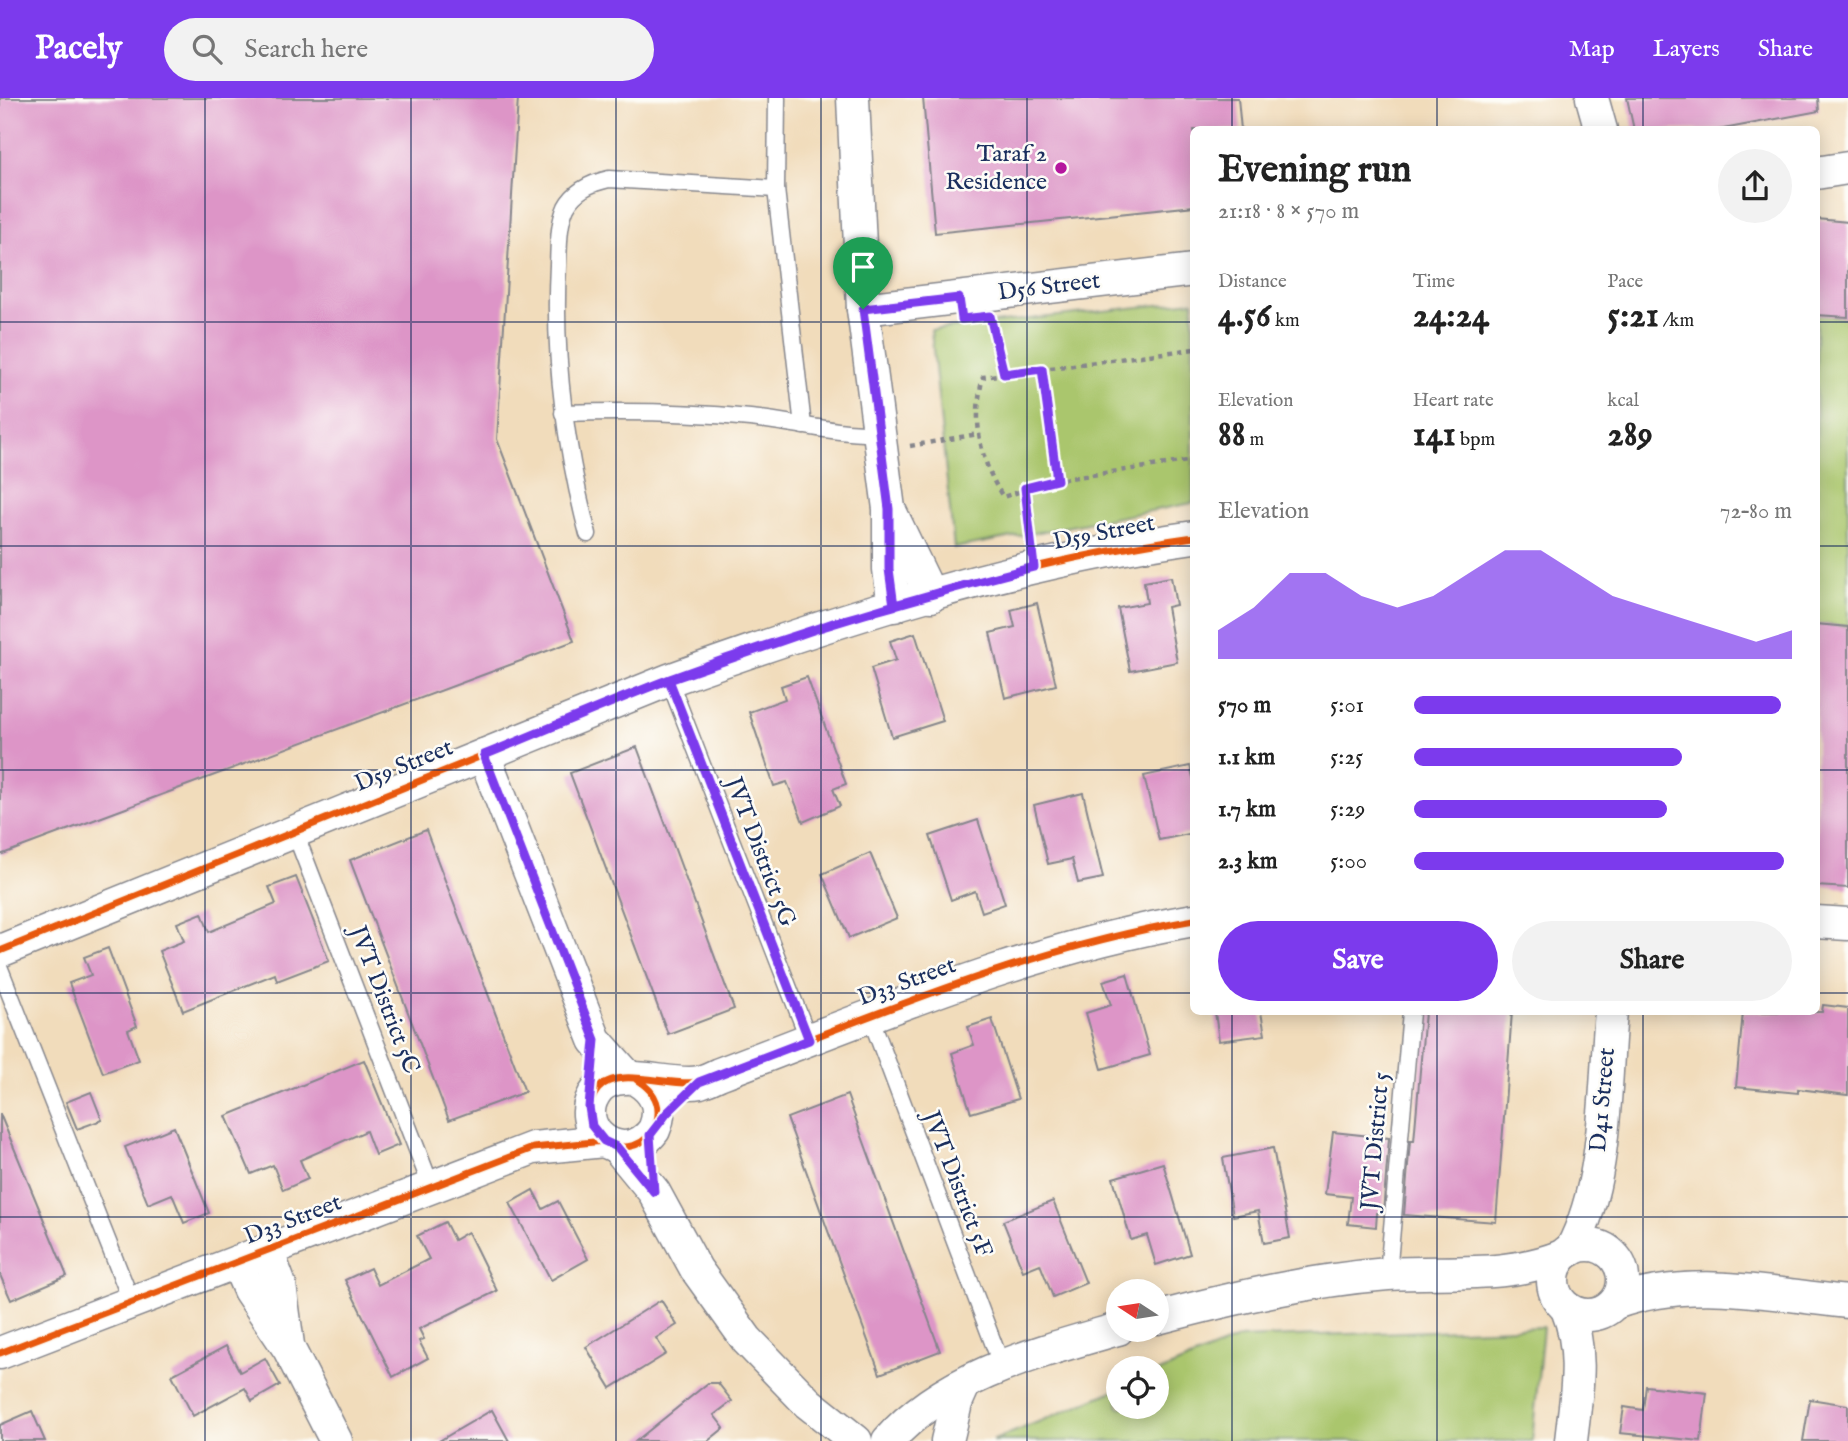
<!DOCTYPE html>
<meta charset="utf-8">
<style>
:root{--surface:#fff;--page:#f2f2f2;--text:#222;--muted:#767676;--accent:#7c3aed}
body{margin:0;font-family:"IM FELL English",serif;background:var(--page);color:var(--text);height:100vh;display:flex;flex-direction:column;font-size:26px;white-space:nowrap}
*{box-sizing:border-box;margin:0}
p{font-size:23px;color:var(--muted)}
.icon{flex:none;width:38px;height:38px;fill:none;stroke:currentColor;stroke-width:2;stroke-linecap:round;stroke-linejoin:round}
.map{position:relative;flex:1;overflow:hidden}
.details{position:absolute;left:1190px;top:28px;width:630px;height:889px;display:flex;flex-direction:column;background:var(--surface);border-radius:10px;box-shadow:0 4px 18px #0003}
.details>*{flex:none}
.needle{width:46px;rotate:282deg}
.fabs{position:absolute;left:1106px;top:1181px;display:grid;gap:14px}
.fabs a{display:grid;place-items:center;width:63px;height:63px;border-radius:50%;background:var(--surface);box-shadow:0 4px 18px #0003;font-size:35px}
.pin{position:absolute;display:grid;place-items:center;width:60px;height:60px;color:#fff;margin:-72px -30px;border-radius:50% 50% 50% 0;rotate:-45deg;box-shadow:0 0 7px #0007}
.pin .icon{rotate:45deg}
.round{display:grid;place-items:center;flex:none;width:74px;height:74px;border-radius:37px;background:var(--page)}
.headline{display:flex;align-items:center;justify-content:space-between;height:119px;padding:0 28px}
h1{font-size:38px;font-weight:700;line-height:52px}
.stats{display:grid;grid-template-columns:repeat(3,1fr);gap:10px;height:119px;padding:7px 28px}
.stats div{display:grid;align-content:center}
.stats b{font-size:35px;font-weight:700}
.stats small{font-size:19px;font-weight:400}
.stats p{font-size:19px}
.chart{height:196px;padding:14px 28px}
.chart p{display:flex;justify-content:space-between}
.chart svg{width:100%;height:126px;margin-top:7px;fill:var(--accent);opacity:.7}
.action{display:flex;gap:14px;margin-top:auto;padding:14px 28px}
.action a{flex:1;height:80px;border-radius:42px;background:var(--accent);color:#fff;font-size:28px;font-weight:700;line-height:80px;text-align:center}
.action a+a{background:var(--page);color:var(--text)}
ul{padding:0 28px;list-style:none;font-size:23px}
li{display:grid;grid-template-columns:112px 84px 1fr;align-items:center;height:52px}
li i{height:18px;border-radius:9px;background:var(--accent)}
header{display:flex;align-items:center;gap:42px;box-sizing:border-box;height:98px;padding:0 35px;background:var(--accent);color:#fff}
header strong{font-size:33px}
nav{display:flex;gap:38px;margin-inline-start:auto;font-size:24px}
.search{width:490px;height:63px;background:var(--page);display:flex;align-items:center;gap:18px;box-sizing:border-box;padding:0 24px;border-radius:38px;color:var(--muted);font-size:26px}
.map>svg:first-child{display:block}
.green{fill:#aac66d;stroke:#627a66;stroke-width:2}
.building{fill:#dd95c7}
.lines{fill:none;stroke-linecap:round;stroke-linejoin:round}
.service-casing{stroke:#86868c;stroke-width:19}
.minor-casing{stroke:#86868c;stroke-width:35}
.path{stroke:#86868c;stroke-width:4.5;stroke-dasharray:5 5;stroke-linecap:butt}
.service{stroke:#fff;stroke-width:16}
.minor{stroke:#fff;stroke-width:32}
.cycleway-casing{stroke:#fdfcf7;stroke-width:11}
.cycleway{stroke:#e8590c;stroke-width:7}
.route-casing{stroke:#fff;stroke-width:14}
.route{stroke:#7c3aed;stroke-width:9}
.grid{fill:none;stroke:#1b2f5e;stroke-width:2;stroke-opacity:0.55}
.poi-dot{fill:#b5179e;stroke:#fdfcf7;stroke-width:2.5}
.labels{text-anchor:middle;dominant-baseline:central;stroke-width:5;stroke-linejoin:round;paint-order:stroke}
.poi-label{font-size:24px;fill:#1b2f5e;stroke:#fdfcf7;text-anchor:end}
.street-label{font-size:24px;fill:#1b2f5e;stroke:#fdfcf7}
</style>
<header>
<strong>Pacely</strong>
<div class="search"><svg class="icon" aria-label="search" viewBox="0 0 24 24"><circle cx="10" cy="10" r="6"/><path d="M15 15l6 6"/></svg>Search here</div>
<nav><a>Map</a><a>Layers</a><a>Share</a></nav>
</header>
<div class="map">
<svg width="1848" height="1343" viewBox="0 0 1848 1343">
<rect width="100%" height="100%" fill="#fdfcf7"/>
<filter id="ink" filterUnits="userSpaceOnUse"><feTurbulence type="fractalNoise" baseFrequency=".0143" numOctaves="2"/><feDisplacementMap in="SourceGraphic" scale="14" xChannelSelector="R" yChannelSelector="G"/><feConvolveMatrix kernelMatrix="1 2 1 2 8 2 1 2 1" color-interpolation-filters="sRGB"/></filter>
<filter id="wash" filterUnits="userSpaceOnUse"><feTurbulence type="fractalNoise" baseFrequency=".00686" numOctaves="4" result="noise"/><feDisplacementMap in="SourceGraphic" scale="28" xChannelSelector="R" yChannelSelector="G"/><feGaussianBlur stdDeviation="1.57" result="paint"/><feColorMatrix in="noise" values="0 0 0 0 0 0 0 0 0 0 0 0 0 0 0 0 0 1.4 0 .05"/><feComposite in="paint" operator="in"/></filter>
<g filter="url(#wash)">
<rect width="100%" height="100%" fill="#f1dcbb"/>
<g class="green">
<polygon points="1193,203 1193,405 954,450 931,232"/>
<polygon points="1816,217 1848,219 1848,529 1817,526"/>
<polygon points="1543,1229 1532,1343 992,1343 1118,1291 1118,1309 1157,1309 1157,1275 1240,1240"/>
</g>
<g id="blocks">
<g class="building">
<polygon points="0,0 518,0 497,341 574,543 0,757"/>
<polygon points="923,0 1238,0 1241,32 1194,32 1194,108 935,135"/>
<polygon points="1627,0 1818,0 1819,13 1718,32 1634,32"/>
<polygon points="1816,121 1848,124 1848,219 1816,217"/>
<polygon points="1171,479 1176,507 1167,509 1177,564 1130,573 1118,510 1147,505 1144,484"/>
<polygon points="1037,505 1056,587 1005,600 990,535 1015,529 1011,512"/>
<polygon points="1816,526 1848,529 1848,790 1816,788"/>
<polygon points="915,535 943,623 892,639 871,570 896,562 890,543"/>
<polygon points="807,579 846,686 833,691 840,708 803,724 787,684 774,688 749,614 785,601 781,588"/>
<polygon points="637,649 734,911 668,936 570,675"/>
<polygon points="1190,668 1194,683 1194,735 1159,742 1144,678"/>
<polygon points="1083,695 1103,780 1078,785 1072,761 1048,766 1034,707"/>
<polygon points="978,722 1005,806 982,814 975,793 951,802 930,738"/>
<polygon points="426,732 525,994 449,1022 350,762"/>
<polygon points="870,755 897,820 849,840 822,776"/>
<polygon points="296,779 329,863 277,883 275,876 183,913 159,853 184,843 177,825 202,815 209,834 276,806 269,789"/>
<polygon points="108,850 137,928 128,932 139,962 103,975 69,885 91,877 84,859"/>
<polygon points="1127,876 1150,957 1102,971 1086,915 1111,907 1103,883"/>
<polygon points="1823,907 1848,910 1848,997 1798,991 1798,995 1736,989 1743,914 1822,914"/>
<polygon points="1215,914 1261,914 1265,937 1219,943"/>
<polygon points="1425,914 1512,914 1496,1124 1404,1117 1410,1043 1414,1043"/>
<polygon points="992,921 1018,1001 971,1015 952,955 974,947 968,929"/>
<polygon points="364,962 399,1047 375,1057 366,1033 300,1062 308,1081 283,1092 273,1067 251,1076 226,1018"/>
<polygon points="91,994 102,1022 77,1031 66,1004"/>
<polygon points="847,997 940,1253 880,1276 787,1020"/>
<polygon points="0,1016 67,1178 11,1202 0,1177"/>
<polygon points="174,1029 209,1115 184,1125 172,1096 148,1106 125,1049"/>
<polygon points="1333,1034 1389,1040 1383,1115 1377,1115 1376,1129 1348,1126 1351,1099 1325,1096"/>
<polygon points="1273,1050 1290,1140 1264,1145 1258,1113 1233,1118 1223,1060"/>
<polygon points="1163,1065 1190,1156 1156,1167 1147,1137 1131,1142 1113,1080"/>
<polygon points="533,1092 543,1111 558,1103 588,1161 551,1182 510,1105"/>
<polygon points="1053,1103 1086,1185 1053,1199 1040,1166 1023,1173 1003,1123"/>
<polygon points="445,1124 454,1142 468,1134 497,1193 419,1231 424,1241 419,1243 428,1260 393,1279 345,1182 370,1170 378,1187 429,1161 417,1138"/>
<polygon points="661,1202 677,1227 656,1240 666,1256 611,1290 586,1249"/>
<polygon points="226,1248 240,1274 265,1260 280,1287 252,1303 245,1290 193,1318 172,1277"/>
<polygon points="708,1285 718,1285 732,1303 714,1317 724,1330 708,1343 636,1343"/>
<polygon points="1646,1288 1707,1295 1701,1343 1620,1335 1624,1309 1643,1312"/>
<polygon points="1810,1301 1848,1307 1848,1343 1803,1343"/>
<polygon points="492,1312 509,1343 439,1343"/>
<polygon points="32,1313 45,1343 0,1343 0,1327"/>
</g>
</g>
</g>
<g filter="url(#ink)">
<use href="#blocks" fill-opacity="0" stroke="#86868c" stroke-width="2"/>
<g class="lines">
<g class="service-casing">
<g id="service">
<polyline points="777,0 776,91 803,328"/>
<path d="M563 315C626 313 688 314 750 320 793 324 834 336 877 335"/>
<path d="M588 436C565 348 553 259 558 167 559 148 558 127 566 109 575 92 591 85 609 81L776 91"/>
<polyline points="669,582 809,942"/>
<polyline points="294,732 431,1088"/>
<polyline points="0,871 132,1205"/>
<polyline points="870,918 1003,1271"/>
<polyline points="1388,1176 1411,914"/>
</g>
</g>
<g class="minor-casing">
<g id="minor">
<polyline points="853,0 863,211 889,411 889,471 894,508"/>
<polyline points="1592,0 1601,32"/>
<polyline points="1816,75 1848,70"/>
<polyline points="863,211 1194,172"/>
<polyline points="891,415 931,498"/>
<polyline points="484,657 595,942 628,979"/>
<polyline points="1816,824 1848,826"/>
<path d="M0 853 669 582C839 521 1014 464 1194 439"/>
<path d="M637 982C657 994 663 1011 654 1032 623 1074 567 1029 598 991 617 967 671 990 700 984 706 982 713 979 719 976 875 917 1029 850 1194 822"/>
<polyline points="617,1049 654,1094 696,1171 747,1242 808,1305 856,1343"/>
<circle cx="1588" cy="1182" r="35"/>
<polyline points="267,1152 280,1187 288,1247"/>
<path d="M1571 1152C1608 1083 1604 991 1611 914"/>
<polyline points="237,1164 249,1192 289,1251 336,1343"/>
<path d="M1615 1205C1691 1177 1769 1196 1848 1204"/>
<path d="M1567 1211C1585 1255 1576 1297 1571 1343"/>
<path d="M1157 1220C1233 1200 1310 1182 1388 1176 1448 1172 1505 1181 1562 1158"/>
<polyline points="0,1255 533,1050 604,1043"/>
<path d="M888 1343C944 1278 1039 1254 1118 1231"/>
<polyline points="947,1343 956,1305 964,1287"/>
</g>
</g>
<g class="path">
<polyline points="992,226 1005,276"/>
<path d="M1194 251 983 279C972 322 979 361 1003 399L1057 382 1194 362"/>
<polyline points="1042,271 1057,382"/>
<polyline points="910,348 978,336"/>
<polyline points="1025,390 1031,440"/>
</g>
<use href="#service" class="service"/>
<use href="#minor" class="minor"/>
<g class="cycleway-casing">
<g id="cycleway">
<path d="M0 853 669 582C839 521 1014 464 1194 439"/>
<path d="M637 982C657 994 663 1011 654 1032 623 1074 567 1029 598 991 617 967 671 990 700 984 706 982 713 979 719 976 875 917 1029 850 1194 822"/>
<polyline points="0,1255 533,1050 604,1043"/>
</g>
</g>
<use href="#cycleway" class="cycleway"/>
</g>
</g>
<g class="lines" filter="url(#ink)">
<g class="route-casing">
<path id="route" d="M863 211 889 411V471L894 508 836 524 669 582 809 942 699 984 667 1015 650 1037 654 1094 617 1049 604 1043 592 1028 589 1009 595 942 484 657C546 632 607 605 670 581 789 537 911 500 1034 469L1025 390 1057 382 1042 271 1004 276 990 218 962 221 959 200 863 211"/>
</g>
<use href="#route" class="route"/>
</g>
<path class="grid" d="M205 0V1343M411 0V1343M616 0V1343M821 0V1343M1027 0V1343M1232 0V32M1437 0V32M1643 0V32M0 224H1194M1816 224H1848M0 448H1194M1816 448H1848M0 672H1194M1816 672H1848M0 895H1194M1816 895H1848M1232 914V1343M1437 914V1343M1643 914V1343M0 1119H1848"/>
<circle class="poi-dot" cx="1061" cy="70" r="7"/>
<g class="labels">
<g class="poi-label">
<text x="1047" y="56">Taraf 2<tspan x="1047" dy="28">Residence</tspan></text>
</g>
<g class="street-label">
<text transform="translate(1049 189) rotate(-7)">D56 Street</text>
<text transform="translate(1104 435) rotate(-11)">D59 Street</text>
<text transform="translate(404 668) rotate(-22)">D59 Street</text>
<text transform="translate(760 754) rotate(69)">JVT District 5G</text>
<text transform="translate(907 884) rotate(-20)">D33 Street</text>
<text transform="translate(384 902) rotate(69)">JVT District 5C</text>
<text transform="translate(1603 1002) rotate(-85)">D41 Street</text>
<text transform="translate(1376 1043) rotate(-85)">JVT District 5</text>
<text transform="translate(957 1086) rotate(69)">JVT District 5F</text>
<text transform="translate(293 1122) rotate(-21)">D33 Street</text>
</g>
</g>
</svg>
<div class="fabs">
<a><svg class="needle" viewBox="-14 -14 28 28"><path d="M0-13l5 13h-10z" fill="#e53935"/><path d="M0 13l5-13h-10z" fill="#767676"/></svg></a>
<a><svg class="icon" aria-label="locate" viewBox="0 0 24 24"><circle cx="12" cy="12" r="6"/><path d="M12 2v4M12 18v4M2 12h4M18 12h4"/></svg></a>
</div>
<div class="pin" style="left:863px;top:211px;background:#1e9e55"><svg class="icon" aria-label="arrive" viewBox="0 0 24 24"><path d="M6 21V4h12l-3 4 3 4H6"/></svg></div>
<section class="details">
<div class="headline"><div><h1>Evening run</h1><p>21:18 · 8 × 570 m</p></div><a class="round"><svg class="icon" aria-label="share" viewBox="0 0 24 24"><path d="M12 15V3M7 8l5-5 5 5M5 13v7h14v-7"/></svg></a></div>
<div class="stats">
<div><p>Distance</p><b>4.56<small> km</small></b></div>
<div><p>Time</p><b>24:24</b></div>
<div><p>Pace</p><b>5:21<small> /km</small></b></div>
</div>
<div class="stats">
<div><p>Elevation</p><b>88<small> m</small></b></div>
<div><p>Heart rate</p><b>141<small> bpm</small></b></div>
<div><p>kcal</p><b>289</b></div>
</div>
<div class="chart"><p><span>Elevation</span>72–80 m</p>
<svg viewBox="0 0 160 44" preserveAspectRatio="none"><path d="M0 44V34L10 26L20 14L30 14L40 22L50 26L60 22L70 14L80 6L90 6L100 14L110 22L120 26L130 30L140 34L150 38L160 34V44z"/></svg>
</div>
<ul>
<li><b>570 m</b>5:01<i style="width:97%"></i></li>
<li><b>1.1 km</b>5:25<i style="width:71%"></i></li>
<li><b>1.7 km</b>5:29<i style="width:67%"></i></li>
<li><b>2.3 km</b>5:00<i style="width:98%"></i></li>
</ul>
<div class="action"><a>Save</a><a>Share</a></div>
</section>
</div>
